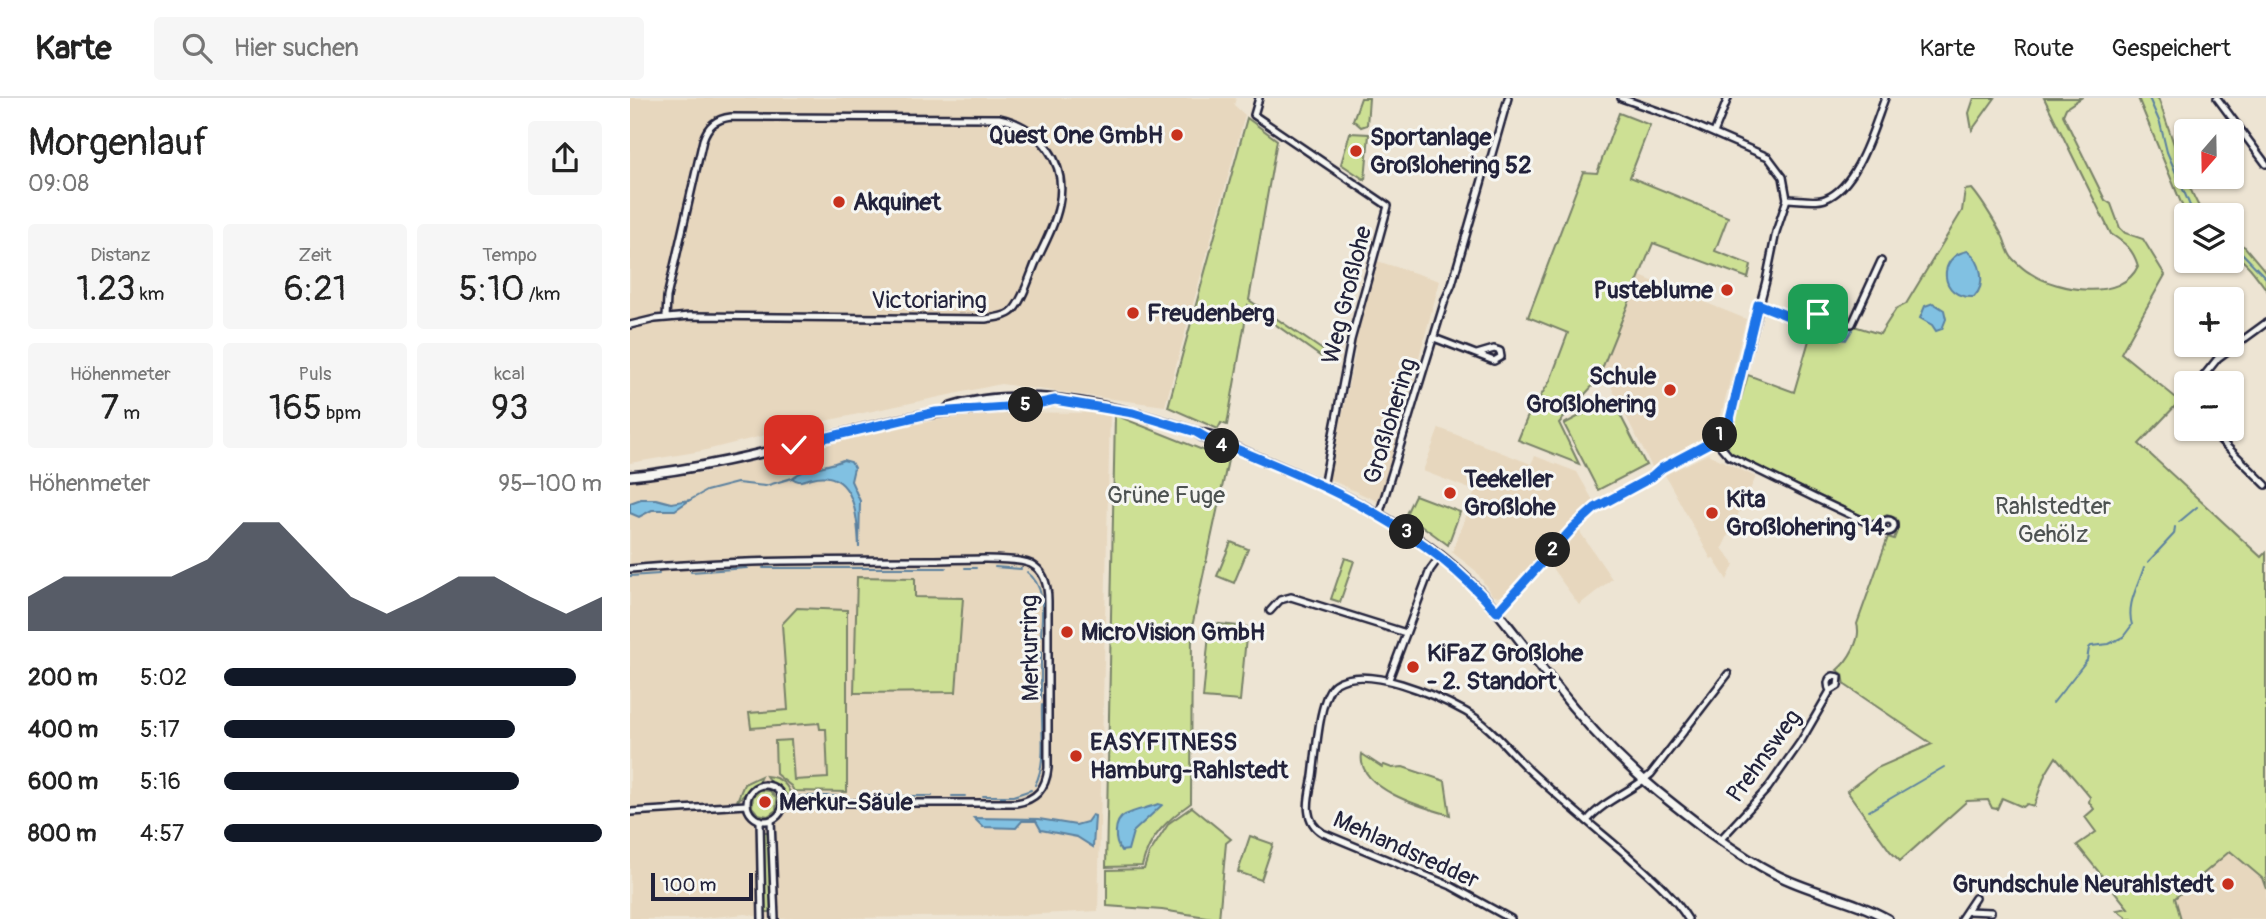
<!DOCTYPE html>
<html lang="de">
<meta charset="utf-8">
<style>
:root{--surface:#fff;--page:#f6f6f6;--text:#222;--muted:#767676;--line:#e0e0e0;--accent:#111827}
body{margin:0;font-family:Pangolin,sans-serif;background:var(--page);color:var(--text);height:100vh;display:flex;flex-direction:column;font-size:26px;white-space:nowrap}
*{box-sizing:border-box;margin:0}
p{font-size:23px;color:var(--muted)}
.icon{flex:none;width:38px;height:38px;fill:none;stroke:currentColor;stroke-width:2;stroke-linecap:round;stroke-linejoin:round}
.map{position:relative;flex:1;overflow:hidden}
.drawer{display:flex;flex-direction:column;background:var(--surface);width:630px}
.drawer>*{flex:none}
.needle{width:46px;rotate:200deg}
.buttons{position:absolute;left:1544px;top:21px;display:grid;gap:14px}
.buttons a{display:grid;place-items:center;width:70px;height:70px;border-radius:7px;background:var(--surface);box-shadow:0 2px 5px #0004;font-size:35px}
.scale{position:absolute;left:21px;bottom:18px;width:102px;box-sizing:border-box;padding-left:7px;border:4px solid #22223b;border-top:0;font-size:19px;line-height:24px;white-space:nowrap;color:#22223b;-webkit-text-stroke:5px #f6f6f2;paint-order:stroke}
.pin{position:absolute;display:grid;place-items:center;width:60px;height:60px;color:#fff;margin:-30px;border-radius:14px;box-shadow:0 4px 10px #0006}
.km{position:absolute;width:35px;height:35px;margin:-18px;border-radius:50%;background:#222;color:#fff;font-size:19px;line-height:35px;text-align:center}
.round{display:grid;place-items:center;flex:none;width:74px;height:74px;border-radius:7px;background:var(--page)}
.summary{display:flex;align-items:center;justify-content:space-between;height:119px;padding:0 28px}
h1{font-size:38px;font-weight:600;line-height:52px}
.metrics{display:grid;grid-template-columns:repeat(3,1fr);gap:10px;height:119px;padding:7px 28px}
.metrics div{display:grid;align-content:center;border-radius:7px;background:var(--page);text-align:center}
.metrics b{font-size:35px;font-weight:600}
.metrics small{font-size:19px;font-weight:400}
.metrics p{font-size:19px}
.chart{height:196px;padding:14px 28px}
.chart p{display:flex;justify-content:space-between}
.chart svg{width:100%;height:126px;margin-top:7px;fill:var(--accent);opacity:.7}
ul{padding:0 28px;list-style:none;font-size:23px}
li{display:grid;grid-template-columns:112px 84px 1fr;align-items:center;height:52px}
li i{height:18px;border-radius:9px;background:var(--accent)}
header{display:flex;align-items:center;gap:42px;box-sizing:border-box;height:98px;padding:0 35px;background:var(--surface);border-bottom:2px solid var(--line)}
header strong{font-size:33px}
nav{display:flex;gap:38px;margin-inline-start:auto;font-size:24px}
.search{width:490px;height:63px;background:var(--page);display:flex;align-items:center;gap:18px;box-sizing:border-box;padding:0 24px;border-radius:7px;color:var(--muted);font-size:26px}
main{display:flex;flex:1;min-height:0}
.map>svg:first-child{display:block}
.built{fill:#e7d7be}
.green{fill:#cde094;stroke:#788168;stroke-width:2}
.water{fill:#81c1e2;stroke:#5b819f;stroke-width:2}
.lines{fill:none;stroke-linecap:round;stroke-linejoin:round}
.stream{stroke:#5b819f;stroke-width:2}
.minor-casing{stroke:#22223b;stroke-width:10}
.tertiary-casing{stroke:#22223b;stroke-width:12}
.minor{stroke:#f6f6f2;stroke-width:5}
.tertiary{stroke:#f6f6f2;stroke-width:7}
.route-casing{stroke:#fff;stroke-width:14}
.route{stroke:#1a73e8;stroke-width:9}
.poi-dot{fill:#c8321e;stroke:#f6f6f2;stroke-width:2.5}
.labels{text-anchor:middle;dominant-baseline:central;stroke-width:6;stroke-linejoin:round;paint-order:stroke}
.poi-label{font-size:24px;font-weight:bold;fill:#22223b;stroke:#f6f6f2;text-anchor:start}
.street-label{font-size:24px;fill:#22223b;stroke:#f6f6f2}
.park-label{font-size:24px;fill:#4d5251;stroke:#f6f6f2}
</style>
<header>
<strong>Karte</strong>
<div class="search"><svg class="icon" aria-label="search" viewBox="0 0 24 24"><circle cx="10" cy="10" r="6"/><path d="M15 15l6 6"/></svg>Hier suchen</div>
<nav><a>Karte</a><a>Route</a><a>Gespeichert</a></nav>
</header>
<main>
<section class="drawer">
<div class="summary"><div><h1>Morgenlauf</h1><p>09:08</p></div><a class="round"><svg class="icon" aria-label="share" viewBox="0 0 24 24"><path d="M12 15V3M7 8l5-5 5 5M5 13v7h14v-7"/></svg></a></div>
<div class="metrics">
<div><p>Distanz</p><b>1.23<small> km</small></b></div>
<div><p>Zeit</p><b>6:21</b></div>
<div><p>Tempo</p><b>5:10<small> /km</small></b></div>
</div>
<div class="metrics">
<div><p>Höhenmeter</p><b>7<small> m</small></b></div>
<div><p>Puls</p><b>165<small> bpm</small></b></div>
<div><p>kcal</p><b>93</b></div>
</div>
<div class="chart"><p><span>Höhenmeter</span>95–100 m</p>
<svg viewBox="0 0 160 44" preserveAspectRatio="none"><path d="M0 44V32L10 25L20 25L30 25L40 25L50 19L60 6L70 6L80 19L90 32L100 38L110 32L120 25L130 25L140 32L150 38L160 32V44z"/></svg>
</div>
<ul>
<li><b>200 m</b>5:02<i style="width:93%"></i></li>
<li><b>400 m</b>5:17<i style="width:77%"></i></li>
<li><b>600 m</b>5:16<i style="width:78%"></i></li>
<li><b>800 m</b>4:57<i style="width:100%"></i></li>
</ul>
</section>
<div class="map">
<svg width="1636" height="821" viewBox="0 0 1636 821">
<rect width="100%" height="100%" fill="#ede4d3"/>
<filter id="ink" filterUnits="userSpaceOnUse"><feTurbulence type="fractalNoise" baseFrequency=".0143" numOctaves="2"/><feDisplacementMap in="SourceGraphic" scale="14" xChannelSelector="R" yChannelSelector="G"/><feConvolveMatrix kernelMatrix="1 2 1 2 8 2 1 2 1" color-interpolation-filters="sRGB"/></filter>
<g filter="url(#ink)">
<g class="built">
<polygon points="0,0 606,0 604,7 615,17 535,308 371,286 176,327 72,353 0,365"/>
<polygon points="744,162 810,183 749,404 699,381 725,255 722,242"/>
<polygon points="1010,178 1116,221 1092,313 1087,322 1072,340 1022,369 972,271"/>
<polygon points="341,314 480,315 468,813 374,818 138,821 116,816 61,821 0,821 0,384 77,374"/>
<polygon points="809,330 901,366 905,358 947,374 969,413 950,434 982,481 949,507 911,455 874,496 868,499 862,497 846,473 822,454 845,393 793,373"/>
<polygon points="1078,356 1126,379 1092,450 1104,466 1097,482 1083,460 1081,461 1035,377"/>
<polygon points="1600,753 1632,780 1636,791 1636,821 1551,821 1545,800"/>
</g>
<g class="green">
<polygon points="731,0 739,0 737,27 731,29 723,22"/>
<polygon points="1344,0 1365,0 1342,32 1339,15"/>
<path d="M1414 0H1451L1436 10 1433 17 1475 102 1481 106 1490 130 1495 135 1513 141 1535 177 1491 255 1550 303 1509 346 1631 459 1636 454V791L1632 780 1600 753 1545 800 1551 821H1495L1496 819 1487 812 1498 810 1447 747 1466 734 1455 719 1464 711 1459 704 1460 699 1426 659 1415 677 1404 708 1397 706 1393 709 1372 700 1367 711 1362 710 1358 702 1337 703 1270 763 1260 753 1217 693 1247 670 1302 646 1215 587 1213 576 1207 572C1218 563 1232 541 1227 526L1258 439 1264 441C1267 433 1270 428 1266 420L1257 417 1246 423 1241 422 1097 354 1103 327 1118 277 1164 294 1182 232 1224 228 1250 236 1266 211 1276 206 1332 113 1335 92 1342 91C1354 105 1363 121 1372 137 1376 144 1377 155 1383 161 1388 166 1394 172 1400 175 1427 193 1492 204 1508 168 1503 151 1495 145 1481 136Z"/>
<path d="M1508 0H1528C1538 26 1560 102 1575 117H1556Z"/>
<polygon points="989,15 1020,27 1000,79 1098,119 1085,153 1121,167 1118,180 1023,145 967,283 929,325 949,366 888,342 897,320 920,283 938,235 898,219 953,74 967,75"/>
<polygon points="617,20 647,42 619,202 700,257 697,263 618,207 597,327 591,325 588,331 538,309"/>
<polygon points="720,35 739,36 735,82 711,66"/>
<path d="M1601 141 1615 149 1636 174V191C1626 178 1617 162 1601 156Z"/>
<polygon points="982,301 1016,367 968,392 934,326"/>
<path d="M485 317 598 362 562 529 561 705C537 722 519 739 512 768L476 769Z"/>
<polygon points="785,397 830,414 818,447 776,416"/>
<polygon points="601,444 618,451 604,485 587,478"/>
<polygon points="715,460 724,463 710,504 701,501"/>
<polygon points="227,479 285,480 285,499 333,500 326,594 224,595"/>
<polygon points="167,510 217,512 217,694 164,693 161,688 146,676 145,643 161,642 164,682 198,680 196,631 190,631 189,625 121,630 119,615 158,612 152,526"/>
<polygon points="580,525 617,529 610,603 573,600"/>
<path d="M732 656 752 669 754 667 762 670 773 669 815 683 820 717C795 710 726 691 732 656Z"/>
<polygon points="131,678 128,685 107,703 114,686"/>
<path d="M136 678C150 679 159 687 162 701L140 684Z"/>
<polygon points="130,692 140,693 147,701 146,712 138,718 128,716 122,709 123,699"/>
<polygon points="562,709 601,741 596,745 589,821 532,812 477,808 477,772 514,771 519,756 539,725"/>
<polygon points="133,734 138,734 142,814 135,814"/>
<polygon points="620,738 643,746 631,782 608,774"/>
</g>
<g class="water">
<path d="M1338 153C1351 163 1357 186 1344 199 1308 201 1307 157 1338 153Z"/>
<polygon points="1303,205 1314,212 1316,221 1312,231 1306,233 1302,227 1290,220 1295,208"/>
<polygon points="1224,229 1216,242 1204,240 1198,236"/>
<path d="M213 362 221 364 224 370 221 383 230 403 229 450C228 422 225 369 182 380 173 382 170 386 162 380 177 368 196 370 213 362Z"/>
<polygon points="11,401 26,401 41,405 60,402 45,412 22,412 9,419 0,415 0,405"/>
<path d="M528 706 532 707 503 734 498 752 491 753C484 744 483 723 495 717 505 712 518 710 528 706Z"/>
<polygon points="462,717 465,718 463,749 447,739 411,732 406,723 392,723 386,730 353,729 344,720 409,721 446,727 457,724"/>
</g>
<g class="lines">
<g class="stream">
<polyline points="1519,0 1530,25 1537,54 1564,117"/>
<polyline points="1601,148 1610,153 1636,180"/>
<polyline points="60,402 76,393 107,385 135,388 162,380"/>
<polyline points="1549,424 1567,409"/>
<polyline points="1518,464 1544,436 1545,429"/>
<polyline points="365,469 391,471"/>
<polyline points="133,470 316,470"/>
<polyline points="335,470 346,470"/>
<polyline points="61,474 117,470"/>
<path d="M397 474C417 489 412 516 411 538"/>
<polyline points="0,478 29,476"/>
<polyline points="411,554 411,601"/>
<path d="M1423 605 1457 562 1459 550 1461 548 1479 546 1493 539 1502 527C1496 506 1508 489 1514 469"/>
<path d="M405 687C417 665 411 632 412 607"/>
<polyline points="169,698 211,698"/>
<polyline points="231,698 302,698"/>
<polyline points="322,698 335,698"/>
<polyline points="353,698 383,698 401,692"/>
<polyline points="1239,713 1314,669"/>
</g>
<g class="minor-casing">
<g id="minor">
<polyline points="629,0 624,17 758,108 721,242 693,389"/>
<polyline points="1587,0 1636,66"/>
<polyline points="1084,35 1098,0"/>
<path d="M1157 101C1168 101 1185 105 1195 101 1228 88 1243 31 1255 0"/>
<polyline points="1128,206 1182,227 1222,226 1251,163"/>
<polyline points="1178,226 1188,216 1196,220 1199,227"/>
<path d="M0 227 25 221 60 218 355 221C364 220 374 219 381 214 391 207 400 178 405 166 414 147 425 127 429 107 438 64 410 29 369 20L101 19C86 21 78 27 73 42L37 199 36 220"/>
<polyline points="804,240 864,263 871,259 870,253 864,251 847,256"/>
<polyline points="1568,285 1588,260 1636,225"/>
<polyline points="1556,300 1554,303 1556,306"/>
<polyline points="1579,331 1636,387"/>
<polyline points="1085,342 1099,358 1189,402 1240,426 1252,428"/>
<polyline points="749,417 815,202 822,186 854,75 858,70 878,0"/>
<circle cx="1258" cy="428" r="6"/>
<path d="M0 471C102 462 203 462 305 462 327 462 382 458 401 466 415 473 418 488 418 503V670C416 690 407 702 386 705H152"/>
<polyline points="640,513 650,502 661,499 776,535"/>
<polyline points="867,514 943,430 965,410 1022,379 1032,370 1085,342 1099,325 1136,183 1146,134 1157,101 1153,79 1138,59 1048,20 991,0"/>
<polyline points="759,581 800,472 811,457"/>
<circle cx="135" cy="705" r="18"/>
<polyline points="0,714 117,707"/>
<polyline points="130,722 132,821"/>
<polyline points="141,722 145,821"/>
<path d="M957 723C974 702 1001 694 1021 676L1098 576"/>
<path d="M1091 741 1138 690 1171 643 1200 593 1208 588 1209 579 1203 578C1197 581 1197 587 1200 593"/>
<polyline points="1337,813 1361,814"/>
<path d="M881 821 821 788 693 735C671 722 679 698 683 678 686 657 689 597 705 586 737 565 807 598 836 614 861 628 878 652 899 672 930 701 963 728 996 756 1018 776 1042 795 1058 821"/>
<polyline points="1331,821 1345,800"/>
</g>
</g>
<g class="tertiary-casing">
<g id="tertiary">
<path d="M318 310C391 285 489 308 560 332 574 337 587 336 599 347"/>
<path d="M566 334C577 342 585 348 599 347 681 382 768 416 834 478 867 509 893 548 922 583 953 623 989 662 1028 694 1064 723 1104 755 1145 776 1181 795 1223 801 1258 821"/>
<path d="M0 378C96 369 188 339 282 319 329 309 378 312 425 302"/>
</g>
</g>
<use href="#minor" class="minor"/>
<use href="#tertiary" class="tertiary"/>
</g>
</g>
<g class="lines" filter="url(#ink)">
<g class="route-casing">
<path id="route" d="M164 347 306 314 402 307 425 302 503 315 566 334 590 348H599C703 391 791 427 867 514L943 430 965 410 1022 379 1032 370 1085 342 1099 325 1128 206 1178 226 1188 216"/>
</g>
<use href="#route" class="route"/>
</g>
<g class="poi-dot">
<circle cx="547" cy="37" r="7"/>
<circle cx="726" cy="53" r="7"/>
<circle cx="209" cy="104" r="7"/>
<circle cx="1097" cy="192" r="7"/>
<circle cx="503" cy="215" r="7"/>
<circle cx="1040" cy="292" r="7"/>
<circle cx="820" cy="395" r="7"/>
<circle cx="1082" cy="415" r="7"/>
<circle cx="437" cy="534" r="7"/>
<circle cx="783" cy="569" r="7"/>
<circle cx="446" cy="658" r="7"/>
<circle cx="135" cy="704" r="7"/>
<circle cx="1598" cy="786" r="7"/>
</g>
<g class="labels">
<g class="poi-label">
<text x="533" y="37" text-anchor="end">Quest One GmbH</text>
<text x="740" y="39">Sportanlage<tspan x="740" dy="28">Großlohering 52</tspan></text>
<text x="223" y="104">Akquinet</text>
<text x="1083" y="192" text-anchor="end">Pusteblume</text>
<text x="517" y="215">Freudenberg</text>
<text x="1026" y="278" text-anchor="end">Schule<tspan x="1026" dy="28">Großlohering</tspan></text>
<text x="834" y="381">Teekeller<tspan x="834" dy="28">Großlohe</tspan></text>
<text x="1096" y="401">Kita<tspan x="1096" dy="28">Großlohering 14</tspan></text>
<text x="451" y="534">MicroVision GmbH</text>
<text x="797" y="555">KiFaZ Großlohe<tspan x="797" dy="28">- 2. Standort</tspan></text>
<text x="460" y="644">EASYFITNESS<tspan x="460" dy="28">Hamburg-Rahlstedt</tspan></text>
<text x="149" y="704">Merkur-Säule</text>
<text x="1584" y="786" text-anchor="end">Grundschule Neurahlstedt</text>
</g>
<g class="street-label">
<text transform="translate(717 197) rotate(-76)">Weg Großlohe</text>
<text x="299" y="202">Victoriaring</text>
<text transform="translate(760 323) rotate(-73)">Großlohering</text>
<text transform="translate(400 550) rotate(-91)">Merkurring</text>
<text transform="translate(1134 658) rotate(-54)">Prehnsweg</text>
<text transform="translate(776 752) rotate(24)">Mehlandsredder</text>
</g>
<g class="park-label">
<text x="536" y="397">Grüne Fuge</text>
<text x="1423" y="408">Rahlstedter<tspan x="1423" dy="28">Gehölz</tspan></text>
</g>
</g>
</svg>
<div class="buttons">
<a><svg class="needle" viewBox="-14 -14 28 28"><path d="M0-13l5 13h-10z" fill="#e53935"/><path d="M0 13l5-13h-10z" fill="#767676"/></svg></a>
<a><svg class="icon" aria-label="layers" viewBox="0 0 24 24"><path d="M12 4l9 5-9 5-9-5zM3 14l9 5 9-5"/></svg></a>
<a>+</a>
<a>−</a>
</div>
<div class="scale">100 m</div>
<div class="pin" style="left:1188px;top:216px;background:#1e9e55"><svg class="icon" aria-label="arrive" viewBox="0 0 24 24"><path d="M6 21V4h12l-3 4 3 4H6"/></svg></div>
<div class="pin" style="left:164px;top:347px;background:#d93025"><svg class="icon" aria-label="check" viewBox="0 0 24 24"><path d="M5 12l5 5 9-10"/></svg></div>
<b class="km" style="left:1090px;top:337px">1</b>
<b class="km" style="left:923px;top:452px">2</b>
<b class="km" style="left:777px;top:434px">3</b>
<b class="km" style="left:592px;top:348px">4</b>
<b class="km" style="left:396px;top:307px">5</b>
</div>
</main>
